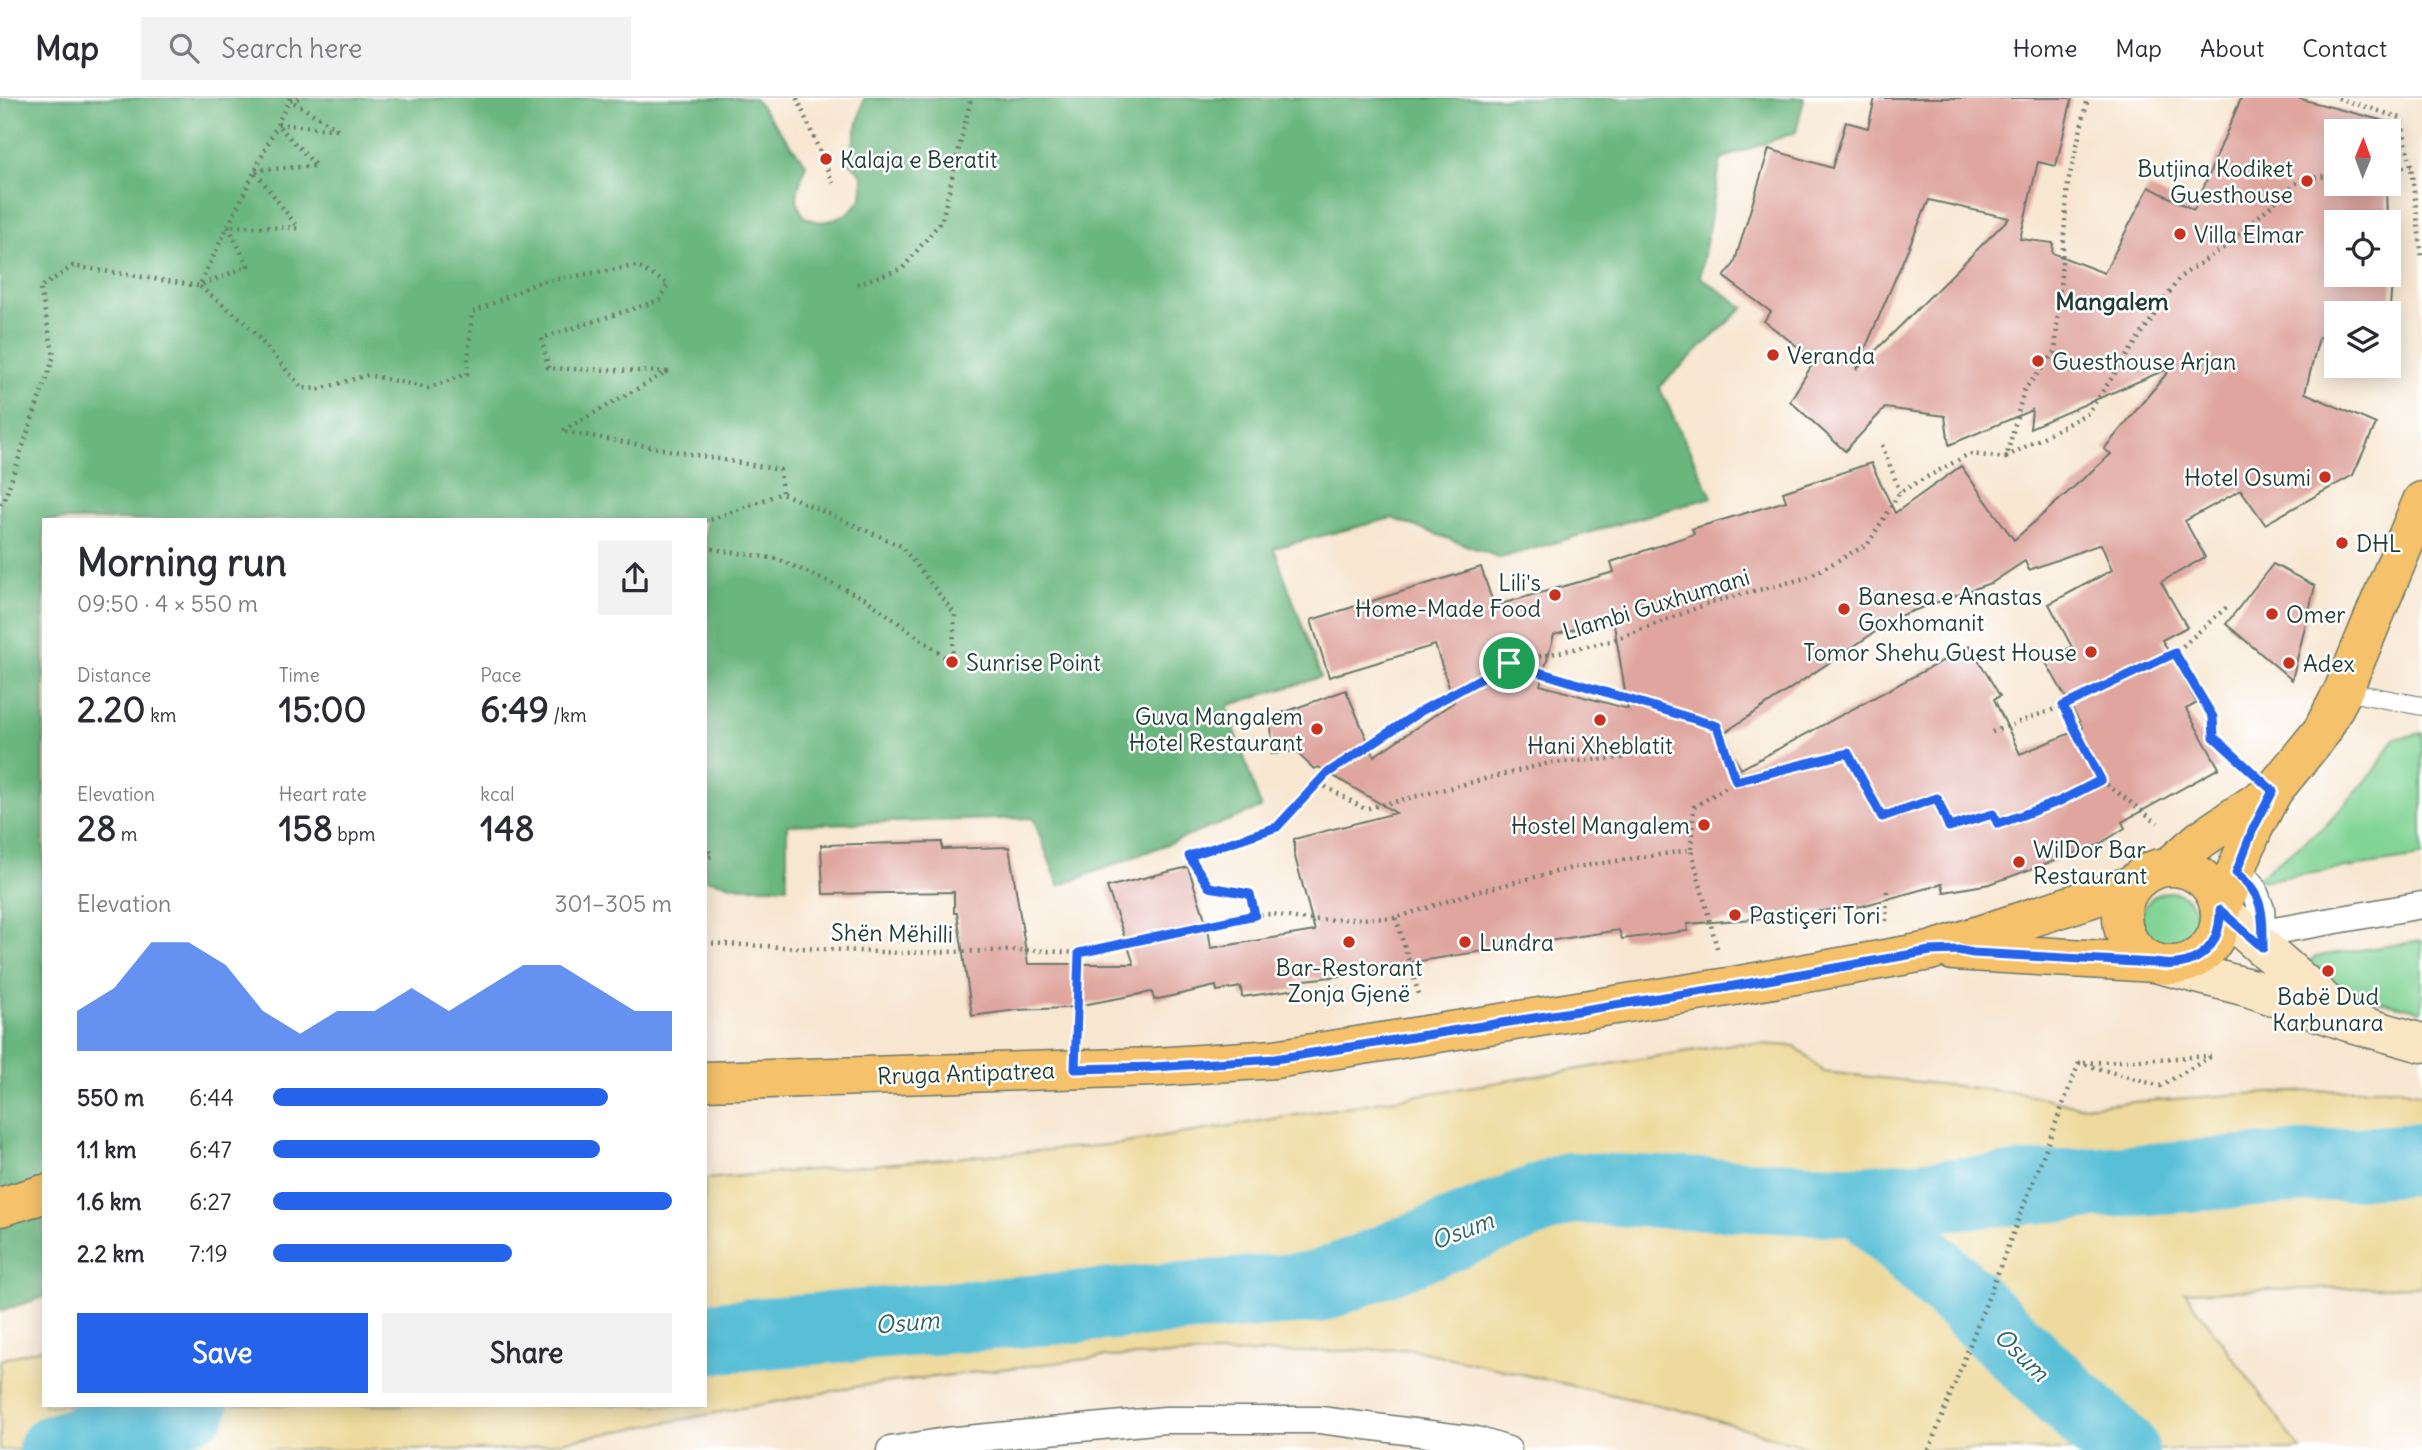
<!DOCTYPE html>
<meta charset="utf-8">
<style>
:root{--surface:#fff;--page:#f2f2f3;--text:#2b2b33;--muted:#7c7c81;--line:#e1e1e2;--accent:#2563eb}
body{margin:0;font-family:Delius,sans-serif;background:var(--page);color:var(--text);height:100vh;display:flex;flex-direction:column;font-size:26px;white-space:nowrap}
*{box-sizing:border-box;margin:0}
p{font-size:23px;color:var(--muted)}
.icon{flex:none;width:38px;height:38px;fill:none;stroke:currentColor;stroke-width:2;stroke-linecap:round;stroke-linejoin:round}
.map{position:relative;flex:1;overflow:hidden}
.details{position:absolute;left:42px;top:420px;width:665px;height:889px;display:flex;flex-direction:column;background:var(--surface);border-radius:0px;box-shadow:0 4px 18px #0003}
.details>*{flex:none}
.needle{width:46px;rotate:1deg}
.controls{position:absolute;left:2324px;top:21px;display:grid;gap:14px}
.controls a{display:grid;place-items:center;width:77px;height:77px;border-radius:0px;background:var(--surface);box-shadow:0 4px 18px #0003;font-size:35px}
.pin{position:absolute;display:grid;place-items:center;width:60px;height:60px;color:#fff;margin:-30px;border:4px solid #fff;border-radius:50%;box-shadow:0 2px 7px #0007}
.round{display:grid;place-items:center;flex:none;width:74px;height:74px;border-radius:0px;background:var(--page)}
.summary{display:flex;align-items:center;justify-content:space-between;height:119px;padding:0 35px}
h1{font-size:38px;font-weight:700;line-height:52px}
.metrics{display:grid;grid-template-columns:repeat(3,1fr);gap:10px;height:119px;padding:7px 35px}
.metrics div{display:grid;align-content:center}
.metrics b{font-size:35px;font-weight:700}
.metrics small{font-size:19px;font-weight:400}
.metrics p{font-size:19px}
.chart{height:196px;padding:14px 35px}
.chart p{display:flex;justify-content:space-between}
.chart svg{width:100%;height:126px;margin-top:7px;fill:var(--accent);opacity:.7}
.button{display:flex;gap:14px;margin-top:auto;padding:14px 35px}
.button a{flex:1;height:80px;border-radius:0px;background:var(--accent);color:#fff;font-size:28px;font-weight:700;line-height:80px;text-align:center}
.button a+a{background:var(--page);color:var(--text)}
ul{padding:0 35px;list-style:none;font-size:23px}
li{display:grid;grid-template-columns:112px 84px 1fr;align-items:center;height:52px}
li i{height:18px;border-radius:9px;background:var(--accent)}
header{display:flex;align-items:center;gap:42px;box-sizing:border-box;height:98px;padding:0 35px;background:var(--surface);border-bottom:2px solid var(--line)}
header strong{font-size:33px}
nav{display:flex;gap:38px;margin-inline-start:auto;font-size:24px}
.search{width:490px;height:63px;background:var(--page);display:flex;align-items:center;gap:18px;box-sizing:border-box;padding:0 24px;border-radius:0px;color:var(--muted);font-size:26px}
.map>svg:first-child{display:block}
.green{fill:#82d495;stroke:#508864;stroke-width:2}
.forest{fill:#69b67e;stroke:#447a59;stroke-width:2}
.sand{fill:#eeda9e;stroke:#868c69;stroke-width:2}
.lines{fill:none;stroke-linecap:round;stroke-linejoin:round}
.river{stroke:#59bfd7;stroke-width:72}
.building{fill:#dfa59e;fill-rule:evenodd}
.service-casing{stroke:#6b786b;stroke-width:20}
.pedestrian-casing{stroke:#6b786b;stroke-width:29}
.secondary-casing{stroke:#6b786b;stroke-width:41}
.primary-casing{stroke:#6b786b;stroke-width:41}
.path{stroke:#6b786b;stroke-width:4.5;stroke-dasharray:2 5;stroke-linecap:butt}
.service{stroke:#fff;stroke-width:18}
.pedestrian{stroke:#fff;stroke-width:26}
.secondary{stroke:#fbe6c4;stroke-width:38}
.primary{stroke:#f5c16b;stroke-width:38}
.route-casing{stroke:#fff;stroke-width:14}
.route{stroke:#2563eb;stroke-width:9}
.poi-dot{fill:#c8321e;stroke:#fff;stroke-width:2.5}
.labels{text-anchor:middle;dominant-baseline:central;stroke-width:5;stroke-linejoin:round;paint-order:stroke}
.poi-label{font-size:23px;fill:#1f3d34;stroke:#fff;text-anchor:start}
.street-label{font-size:23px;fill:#1f3d34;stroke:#fff}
.neighbourhood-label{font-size:24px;font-weight:bold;fill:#1f3d34;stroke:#fff}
.water-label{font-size:24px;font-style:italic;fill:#306465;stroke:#fff}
</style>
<header>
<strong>Map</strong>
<div class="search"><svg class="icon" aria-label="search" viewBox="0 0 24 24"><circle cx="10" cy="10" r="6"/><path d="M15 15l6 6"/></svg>Search here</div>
<nav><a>Home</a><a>Map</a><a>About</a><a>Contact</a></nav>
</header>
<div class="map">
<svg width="2422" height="1352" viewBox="0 0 2422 1352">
<rect width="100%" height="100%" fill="#fff"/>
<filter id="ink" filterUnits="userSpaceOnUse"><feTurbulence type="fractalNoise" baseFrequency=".0143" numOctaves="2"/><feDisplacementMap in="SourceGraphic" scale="14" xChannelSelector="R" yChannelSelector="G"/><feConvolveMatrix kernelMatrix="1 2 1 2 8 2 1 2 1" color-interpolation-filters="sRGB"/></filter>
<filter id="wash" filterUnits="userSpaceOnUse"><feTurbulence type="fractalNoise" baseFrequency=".00686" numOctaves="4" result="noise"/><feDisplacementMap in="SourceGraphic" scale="28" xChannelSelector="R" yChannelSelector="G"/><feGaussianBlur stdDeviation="1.57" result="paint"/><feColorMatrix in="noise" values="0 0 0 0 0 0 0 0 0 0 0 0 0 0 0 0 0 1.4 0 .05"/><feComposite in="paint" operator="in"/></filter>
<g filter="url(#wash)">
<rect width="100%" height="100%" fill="#f7e6d0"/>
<g class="green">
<polygon points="2422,635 2422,759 2252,784 2326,727 2374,674 2394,641"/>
<circle cx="2169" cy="821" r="27"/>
<polygon points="2422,843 2422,913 2333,893 2309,865 2314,860 2324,857"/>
</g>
<path class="forest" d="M0 0H754L806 66C801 86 789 101 806 120 827 130 849 118 862 100L863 78 850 64V58L864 0H1804L1796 34 1721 61 1700 179 1744 209 1659 289 1712 399 1501 460 1392 420 1274 450 1321 579 1227 608 1261 710 1059 788 1033 720 787 727V789H741L705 781V422H44V1199L0 1213Z"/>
<polygon class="sand" points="1739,945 1795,948 1824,974 2023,995 2078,1008 2244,996 2395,990 2422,996 2422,1188 2185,1194 2301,1352 1816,1352 1697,1316 1411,1251 1103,1259 860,1288 518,1352 0,1352 0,1262 44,1250 44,1307 705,1307 705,1081 1119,1046"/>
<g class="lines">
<g class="river">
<polyline points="1862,1103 2414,1061 2422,1062"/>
<polyline points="705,1240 1318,1189 1569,1090 1862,1103 2123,1352"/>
<polyline points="54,1352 193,1307"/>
</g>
</g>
<g id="blocks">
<g class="building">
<path d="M1875 0H2072L2056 68 2038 64 2020 141 2053 145 2052 155 2104 175 2149 89 2194 112 2241 0H2297L2388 24 2393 60H2389V33H2336V86H2386L2387 124H2336V177H2389V157L2390 183 2392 184 2389 220V215H2336V240L2319 239 2305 295 2376 326 2353 377 2265 426 2241 392 2185 423 2205 459 2161 484 2187 529 2162 542 2197 605 2186 611 2219 670 2122 724 2125 730 2098 747 1990 786 1944 794 1942 786 1862 808 1767 820 1687 826 1688 833 1622 841 1619 832 1394 867V869L1359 876 1296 883 1297 891 1242 899 1241 889 1217 893 1216 888 1154 902 1152 894 1066 910 1017 912 972 918 957 815H954V794L823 796 821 747 942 744V751L1009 749 1028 866H1134L1107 789 1188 769 1208 830 1211 850 1315 833 1294 755V741L1396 715 1318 669 1314 671 1295 653 1272 656 1271 619 1346 592 1374 658 1454 604 1435 547 1329 579 1311 522 1481 469 1494 508 1614 474 1611 464 1694 436 1692 431 1786 403 1783 394 1871 365 1895 415 1961 368 2014 442 2111 356 2104 351 2172 269 2030 330 2032 312 1949 347 1945 318 1885 310 1845 353 1790 303 1815 262 1764 223 1771 214 1724 179 1734 166 1769 51 1832 70 1846 24 1868 30ZM1929 102 2009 120 1856 272ZM2101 446 2112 472 2049 506 2072 549 2044 561 2083 630 2020 656 1994 601 2000 598 1970 548 1741 671 1721 637 1899 518 1993 484 2025 463 2029 472ZM1613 520 1628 611 1540 587 1554 537Z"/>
<polygon points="2273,466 2315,488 2292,582 2226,526"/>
</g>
</g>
</g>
<g filter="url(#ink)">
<use href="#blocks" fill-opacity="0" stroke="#6b786b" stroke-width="2"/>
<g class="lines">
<g class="service-casing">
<polyline id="service" points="2343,593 2422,608"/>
</g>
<g class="pedestrian-casing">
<g id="pedestrian">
<polyline points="2236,775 2252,787 2261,811 2263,851"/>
<polyline points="2263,835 2422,807"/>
<polyline points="890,1352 946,1343 1165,1322 1320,1322 1476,1342 1508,1352"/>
</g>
</g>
<g class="secondary-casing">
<g id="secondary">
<polyline points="2220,812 2333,911"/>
<polyline points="2155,865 2250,890 2348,924 2422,945"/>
</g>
</g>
<g class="primary-casing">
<g id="primary">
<polyline points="2170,768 2200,742 2273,693 2322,633 2343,593 2422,403"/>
<circle cx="2171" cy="818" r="49"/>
<polyline points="2220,812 2253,731 2272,695"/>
<polyline points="1953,853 2155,865"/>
<polyline points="705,983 1155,969 1275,961 1728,889 1930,853 2132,787"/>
<polyline points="0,1109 44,1096"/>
</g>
</g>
<g class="path">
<polyline points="299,0 290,2 339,32 277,26 316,68 254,72 298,130 228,128 248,168 199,188 245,224 302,290 320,291 368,277 428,290 467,276 472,215 539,184 636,168 668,186 660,202 542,240 548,270 667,274 562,333 780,372 782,395 705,424"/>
<polyline points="797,0 833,85"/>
<polyline points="2338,0 2401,20 2411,68 2422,160"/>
<polyline points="2389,71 2411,68"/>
<polyline points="857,186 903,170 942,122 970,4 969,0"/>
<polyline points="1882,347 1900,394"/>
<polyline points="2006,359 2088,315 2180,179 2223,150 2301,81 2336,77"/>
<polyline points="0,406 4,403 54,258 40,190 73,168 199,188 290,0"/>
<polyline points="705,450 778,461 866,501 952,564 955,516 901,448 782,395"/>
<polyline points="2175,555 2213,619 2214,639 2244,667"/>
<polyline points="1510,565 1717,628 1736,683 1694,709 1691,752"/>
<polyline points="2063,608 2101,682 2158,725"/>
<polyline points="1992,634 2063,608 2175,555 2229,507"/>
<polyline points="1736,683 1848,655 1882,719 1937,700 1949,729 1993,716 1998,726 2059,703 2101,682"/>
<polyline points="1319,685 1365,711 1549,665 1624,660"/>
<polyline points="705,747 712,758 705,760"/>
<polyline points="1396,820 1419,897"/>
<polyline points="1886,823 1887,793"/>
<polyline points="705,845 899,855 1030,852 1079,855 1255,817"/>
<polyline points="1717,850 1691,752 1576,769 1475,794 1396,820 1306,822 1273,816 1255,817 1250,796 1208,789 1189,758 1277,729 1326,676 1421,613 1509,565 1611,543 1712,504 1806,480 1868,446 1900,394 1969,356 2006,360 2024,292 2055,254 2068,85 2088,0"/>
<polyline points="1076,931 1079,855"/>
<polyline points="2079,965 2160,988 2212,958"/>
<polyline points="2084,965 2211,958"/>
<polyline points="1929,1352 2079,965"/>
</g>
<use href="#service" class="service"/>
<use href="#pedestrian" class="pedestrian"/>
<use href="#secondary" class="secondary"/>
<use href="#primary" class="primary"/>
</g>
</g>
<g class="lines" filter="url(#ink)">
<g class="route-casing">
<path id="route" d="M2175 555 2213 619 2214 639 2273 693 2253 731 2236 775C2264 796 2263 817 2263 850L2220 812C2221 852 2193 872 2155 865L1973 855 1958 852 1930 853 1728 889 1275 961 1155 969 1075 971 1079 855 1255 817 1250 796 1209 789 1189 758 1277 729 1326 676 1421 613 1509 565 1717 628 1736 683 1848 655 1882 719 1937 700 1949 729 1993 716 1998 726 2060 703 2101 682 2063 608Z"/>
</g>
<use href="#route" class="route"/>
</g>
<g class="poi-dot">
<circle cx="826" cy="61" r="7"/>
<circle cx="2307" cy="83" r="7"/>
<circle cx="2180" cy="136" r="7"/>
<circle cx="1773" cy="257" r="7"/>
<circle cx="2038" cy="263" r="7"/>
<circle cx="2325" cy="379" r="7"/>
<circle cx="2342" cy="445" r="7"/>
<circle cx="1555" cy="497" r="7"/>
<circle cx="1844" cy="511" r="7"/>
<circle cx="2272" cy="516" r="7"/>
<circle cx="2091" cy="554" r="7"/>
<circle cx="952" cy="564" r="7"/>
<circle cx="2289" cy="565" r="7"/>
<circle cx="1600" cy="622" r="7"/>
<circle cx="1317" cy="631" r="7"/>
<circle cx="1704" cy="727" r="7"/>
<circle cx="2019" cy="764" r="7"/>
<circle cx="1735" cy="817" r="7"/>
<circle cx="1349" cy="844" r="7"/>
<circle cx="1465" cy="844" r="7"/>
<circle cx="2328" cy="873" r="7"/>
</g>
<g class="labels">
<g class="poi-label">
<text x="840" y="61">Kalaja e Beratit</text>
<text x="2293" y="70" text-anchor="end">Butjina Kodiket<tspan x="2293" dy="26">Guesthouse</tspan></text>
<text x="2194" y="136">Villa Elmar</text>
<text x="1787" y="257">Veranda</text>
<text x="2052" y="263">Guesthouse Arjan</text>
<text x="2311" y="379" text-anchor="end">Hotel Osumi</text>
<text x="2356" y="445">DHL</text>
<text x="1541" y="484" text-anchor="end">Lili's<tspan x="1541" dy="26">Home-Made Food</tspan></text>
<text x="1858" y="498">Banesa e Anastas<tspan x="1858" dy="26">Goxhomanit</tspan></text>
<text x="2286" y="516">Omer</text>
<text x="2077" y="554" text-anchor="end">Tomor Shehu Guest House</text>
<text x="966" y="564">Sunrise Point</text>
<text x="2303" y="565">Adex</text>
<text x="1303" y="618" text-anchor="end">Guva Mangalem<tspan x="1303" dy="26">Hotel Restaurant</tspan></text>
<text x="1600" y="647" text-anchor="middle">Hani Xheblatit</text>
<text x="1690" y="727" text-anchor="end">Hostel Mangalem</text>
<text x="2033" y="751">WilDor Bar<tspan x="2033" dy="26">Restaurant</tspan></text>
<text x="1749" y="817">Pastiçeri Tori</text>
<text x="1479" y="844">Lundra</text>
<text x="1349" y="869" text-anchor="middle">Bar-Restorant<tspan x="1349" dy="26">Zonja Gjenë</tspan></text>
<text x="2328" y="898" text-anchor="middle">Babë Dud<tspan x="2328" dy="26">Karbunara</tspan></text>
</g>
<g class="street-label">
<text transform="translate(1656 506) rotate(-17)">Llambi Guxhumani</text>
<text transform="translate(892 835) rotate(1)">Shën Mëhilli</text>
<text transform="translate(966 975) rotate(-2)">Rruga Antipatrea</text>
</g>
<g class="neighbourhood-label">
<text x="2112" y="203">Mangalem</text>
</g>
<g class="water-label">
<text transform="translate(1462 1132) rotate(-21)">Osum</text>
<text transform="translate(907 1224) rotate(-5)">Osum</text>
<text transform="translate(2022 1256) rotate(44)">Osum</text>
</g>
</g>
</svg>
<div class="controls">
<a><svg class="needle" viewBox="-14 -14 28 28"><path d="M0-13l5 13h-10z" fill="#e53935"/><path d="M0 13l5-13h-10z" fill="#7c7c81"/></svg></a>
<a><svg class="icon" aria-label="locate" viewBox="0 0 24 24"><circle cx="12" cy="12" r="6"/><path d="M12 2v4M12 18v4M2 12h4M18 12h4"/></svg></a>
<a><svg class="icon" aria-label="layers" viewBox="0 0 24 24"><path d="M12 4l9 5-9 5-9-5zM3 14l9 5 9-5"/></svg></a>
</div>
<div class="pin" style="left:1509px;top:565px;background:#1e9e55"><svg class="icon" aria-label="arrive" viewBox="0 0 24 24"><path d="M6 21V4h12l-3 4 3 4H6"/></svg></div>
<section class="details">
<div class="summary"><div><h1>Morning run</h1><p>09:50 · 4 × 550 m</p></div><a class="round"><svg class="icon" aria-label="share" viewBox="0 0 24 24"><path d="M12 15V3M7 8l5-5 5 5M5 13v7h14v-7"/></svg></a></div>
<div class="metrics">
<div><p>Distance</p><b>2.20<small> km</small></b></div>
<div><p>Time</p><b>15:00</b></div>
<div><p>Pace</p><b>6:49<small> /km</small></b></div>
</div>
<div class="metrics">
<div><p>Elevation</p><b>28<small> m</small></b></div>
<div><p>Heart rate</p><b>158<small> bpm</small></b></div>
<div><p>kcal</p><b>148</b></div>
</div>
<div class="chart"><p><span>Elevation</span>301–305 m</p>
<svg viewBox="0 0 160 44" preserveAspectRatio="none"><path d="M0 44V30L10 22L20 6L30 6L40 14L50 30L60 38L70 30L80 30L90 22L100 30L110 22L120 14L130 14L140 22L150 30L160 30V44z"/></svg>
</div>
<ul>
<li><b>550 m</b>6:44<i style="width:84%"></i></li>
<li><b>1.1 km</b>6:47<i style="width:82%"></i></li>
<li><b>1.6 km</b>6:27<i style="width:100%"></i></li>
<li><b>2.2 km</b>7:19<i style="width:60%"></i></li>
</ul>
<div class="button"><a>Save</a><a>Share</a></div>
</section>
</div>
